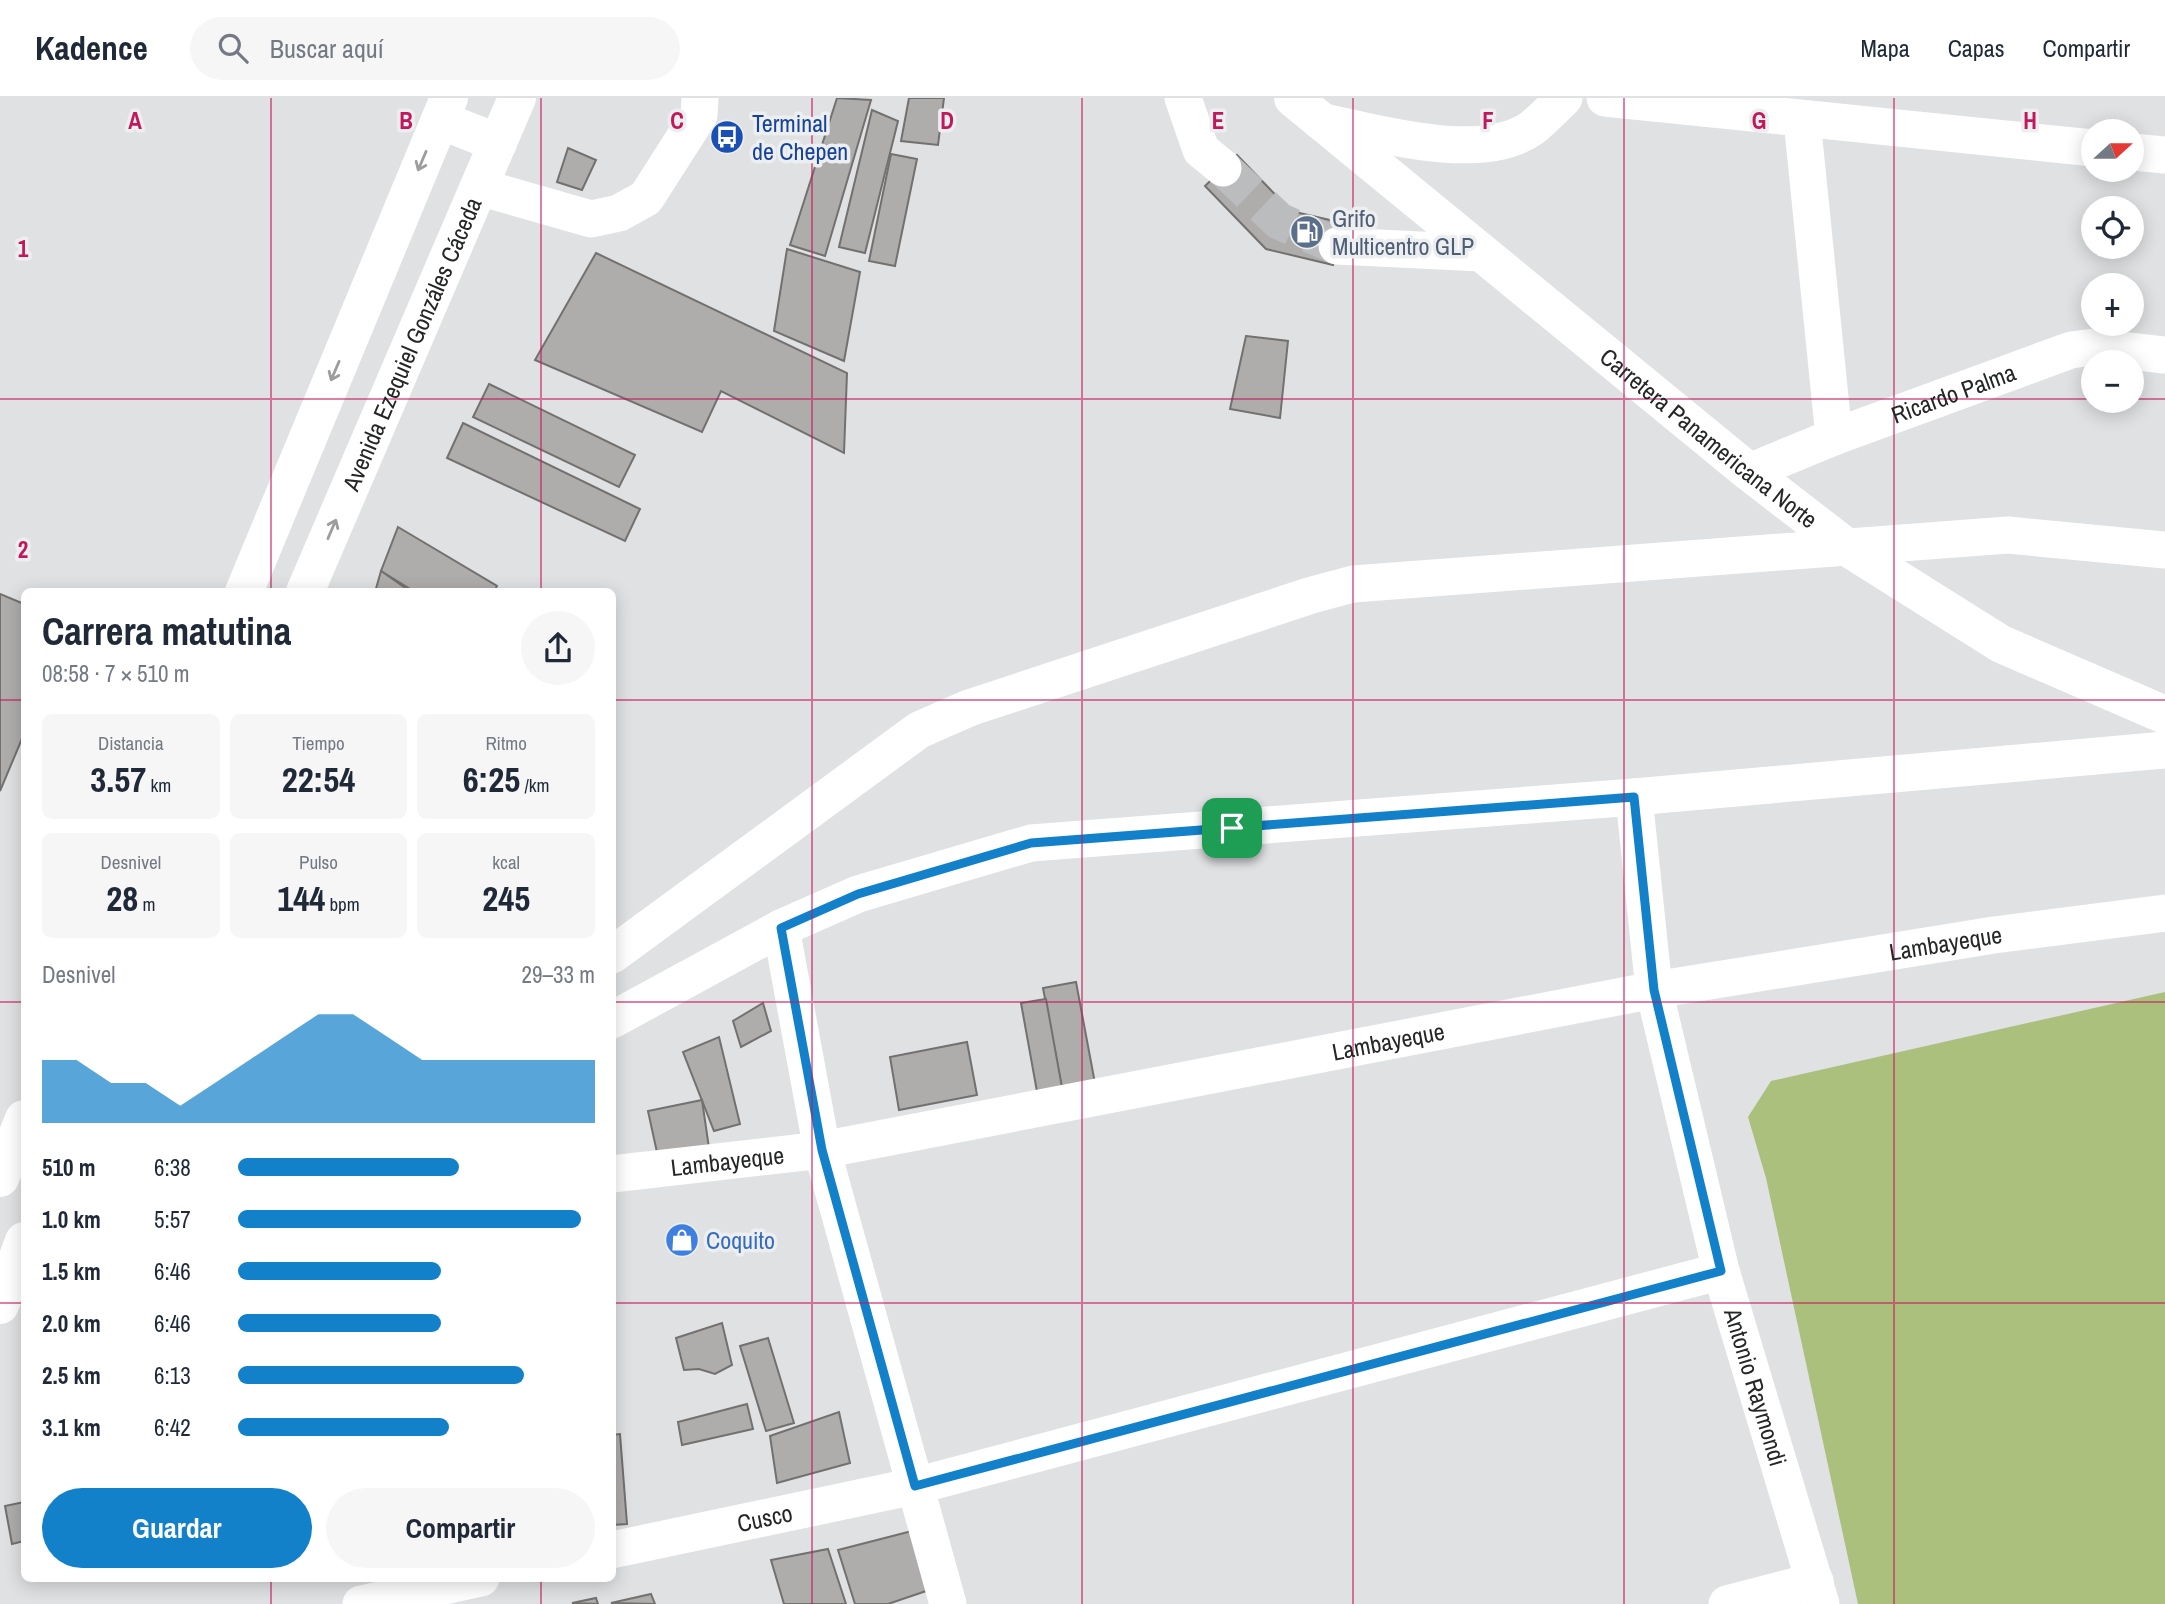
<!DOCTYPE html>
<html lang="es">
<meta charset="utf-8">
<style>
:root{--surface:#fff;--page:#f6f6f7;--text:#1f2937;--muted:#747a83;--line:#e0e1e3;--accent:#1281ca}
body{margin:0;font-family:"Archivo Narrow",sans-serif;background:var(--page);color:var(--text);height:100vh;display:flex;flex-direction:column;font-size:26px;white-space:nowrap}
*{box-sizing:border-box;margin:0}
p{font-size:23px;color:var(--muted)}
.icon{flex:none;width:38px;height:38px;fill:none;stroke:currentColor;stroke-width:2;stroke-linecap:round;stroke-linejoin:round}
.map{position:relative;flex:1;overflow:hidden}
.side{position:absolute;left:21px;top:490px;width:595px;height:994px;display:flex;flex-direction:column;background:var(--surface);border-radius:10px;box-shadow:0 4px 18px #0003}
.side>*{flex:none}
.needle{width:46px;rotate:69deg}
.controls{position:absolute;left:2081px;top:21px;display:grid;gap:14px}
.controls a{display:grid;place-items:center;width:63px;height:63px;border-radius:50%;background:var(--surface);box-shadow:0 4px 18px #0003;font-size:35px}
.pin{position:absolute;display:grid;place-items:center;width:60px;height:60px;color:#fff;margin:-30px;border-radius:14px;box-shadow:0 4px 10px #0006}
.round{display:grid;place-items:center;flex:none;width:74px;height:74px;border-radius:37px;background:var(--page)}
.head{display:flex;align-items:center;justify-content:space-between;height:119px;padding:0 21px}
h1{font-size:38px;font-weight:800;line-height:52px}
.figures{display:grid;grid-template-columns:repeat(3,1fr);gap:10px;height:119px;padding:7px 21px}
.figures div{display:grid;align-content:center;border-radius:10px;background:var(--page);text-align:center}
.figures b{font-size:35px;font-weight:800}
.figures small{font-size:19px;font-weight:400}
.figures p{font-size:19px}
.chart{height:196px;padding:14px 21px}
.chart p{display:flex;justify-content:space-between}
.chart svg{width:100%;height:126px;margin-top:7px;fill:var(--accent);opacity:.7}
.cta{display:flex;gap:14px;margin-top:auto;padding:14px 21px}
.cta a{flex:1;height:80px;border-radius:42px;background:var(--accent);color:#fff;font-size:28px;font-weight:800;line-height:80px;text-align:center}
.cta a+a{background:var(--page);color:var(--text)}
ul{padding:0 21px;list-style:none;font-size:23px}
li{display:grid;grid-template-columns:112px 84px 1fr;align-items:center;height:52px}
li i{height:18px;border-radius:9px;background:var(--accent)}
header{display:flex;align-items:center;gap:42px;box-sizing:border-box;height:98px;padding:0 35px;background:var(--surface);border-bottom:2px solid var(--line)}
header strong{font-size:33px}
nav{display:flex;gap:38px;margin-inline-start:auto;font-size:24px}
.search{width:490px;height:63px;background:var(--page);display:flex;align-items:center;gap:18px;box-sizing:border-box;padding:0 24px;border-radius:38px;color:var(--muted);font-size:26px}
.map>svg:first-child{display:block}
.green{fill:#abc07c}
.building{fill:#afacac;stroke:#737070;stroke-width:2}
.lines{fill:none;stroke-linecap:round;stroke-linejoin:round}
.minor-tunnel{stroke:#babcbd;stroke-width:37;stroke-dasharray:37 18;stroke-linecap:butt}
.minor{stroke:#fff;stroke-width:37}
.major{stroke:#fff;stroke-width:38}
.highway{stroke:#fff;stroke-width:38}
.oneway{stroke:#9d9d9d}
.route-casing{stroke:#fff;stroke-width:14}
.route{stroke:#1281ca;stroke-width:9}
.grid{fill:none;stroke:#c2185b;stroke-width:2;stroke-opacity:0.55}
.labels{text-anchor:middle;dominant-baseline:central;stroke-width:7;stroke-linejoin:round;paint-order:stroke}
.transit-label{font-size:24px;fill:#164399;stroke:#eceef0;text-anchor:start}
.service-label{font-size:24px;fill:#4e5e75;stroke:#eceef0;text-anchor:start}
.street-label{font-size:24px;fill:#252626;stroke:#eceef0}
.shop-label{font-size:24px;fill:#366cbe;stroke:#eceef0;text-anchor:start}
.grid-label{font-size:23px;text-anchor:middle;font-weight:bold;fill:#c2185b;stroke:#eceef0;stroke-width:7;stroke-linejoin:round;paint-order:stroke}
</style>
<header>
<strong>Kadence</strong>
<div class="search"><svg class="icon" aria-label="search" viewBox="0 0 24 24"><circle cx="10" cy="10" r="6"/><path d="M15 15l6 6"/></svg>Buscar aquí</div>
<nav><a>Mapa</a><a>Capas</a><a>Compartir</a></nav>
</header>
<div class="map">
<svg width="2165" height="1506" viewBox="0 0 2165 1506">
<rect width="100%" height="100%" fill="#dfe1e3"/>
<polygon class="green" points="2165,894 2165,1506 1858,1506 1766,1080 1748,1019 1771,983"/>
<g class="building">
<polygon points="837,0 871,2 825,158 790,147"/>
<polygon points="909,0 944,0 938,47 901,43"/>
<polygon points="872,12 898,23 865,155 839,149"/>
<polygon points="568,50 596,62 582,92 557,84"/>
<polygon points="891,56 917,61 895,168 869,163"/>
<polygon points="1237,57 1291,113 1343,125 1333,167 1266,151 1205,88"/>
<polygon points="787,151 860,174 844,263 774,233"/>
<polygon points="596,155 847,275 844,355 721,293 702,334 535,262"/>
<polygon points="1246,238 1288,243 1280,320 1230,311"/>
<polygon points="489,286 635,357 619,389 473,319"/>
<polygon points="463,325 640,411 625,443 447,360"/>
<polygon points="398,429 497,488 494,494 415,494 381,473"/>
<polygon points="381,473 411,494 375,494"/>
<polygon points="0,496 24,506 24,636 0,693"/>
<polygon points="1076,884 1097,996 1064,1001 1043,890"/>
<polygon points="1046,901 1063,995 1038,999 1021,905"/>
<polygon points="763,905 771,933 741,949 733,923"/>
<polygon points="719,939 740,1026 714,1033 683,954"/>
<polygon points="967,944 977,997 899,1012 890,959"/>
<polygon points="702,1002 709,1050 658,1059 648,1013"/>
<polygon points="722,1225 732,1267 715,1276 699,1271 684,1272 676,1240"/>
<polygon points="768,1240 794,1325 766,1333 740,1248"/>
<polygon points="747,1306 753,1331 682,1347 678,1324"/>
<polygon points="839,1314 850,1365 777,1385 770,1338"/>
<polygon points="620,1336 627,1426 612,1427 612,1337"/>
<polygon points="24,1404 24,1443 12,1446 5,1408"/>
<polygon points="912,1433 929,1492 888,1506 855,1506 838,1452"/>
<polygon points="828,1451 846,1506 784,1506 771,1462"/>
<polygon points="651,1496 655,1506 611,1505"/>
<polygon points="596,1500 598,1506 572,1505"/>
</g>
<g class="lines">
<polyline class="minor-tunnel" points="1223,70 1279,123 1337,148"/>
<g class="minor">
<polyline points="1183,0 1201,52 1223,70"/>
<polyline points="1605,0 2093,50"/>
<polyline points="1802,22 1834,339"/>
<path d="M1320 23C1376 35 1481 66 1532 30 1543 21 1554 10 1564 0"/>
<polyline points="2132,54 2165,57"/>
<polyline points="479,89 591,121 619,115 646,100 699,17 700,0"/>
<polyline points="1337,148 1482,155"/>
<path id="s1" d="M1749 374 1834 339 2071 252 2094 249 2165 257"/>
<path id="s2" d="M1634 699 1654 892 1721 1173 1821 1506"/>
<polyline points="781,830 822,1052 948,1506"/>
<polyline points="612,857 919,632 969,610 1312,497 1353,486 2008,437 2165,452"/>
<polyline points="612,922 781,830 858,796 1031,745 1634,699 2165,652"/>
<path id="s3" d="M612 1076 822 1052 1654 892 1994 837 2165 815"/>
<path id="s4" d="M612 1452 915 1388 1721 1173"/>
<polyline points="361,1506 481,1480"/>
<polyline points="1727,1506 1815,1483"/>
</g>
<g class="major">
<polyline points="440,22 498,45"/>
<polyline points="244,494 449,0"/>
<path id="s5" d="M305 494 517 0"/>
<polyline points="0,1080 24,1021"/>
<polyline points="0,1207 24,1143"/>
</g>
<path class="highway" id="s6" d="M1293 0 1749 374 1845 448 2001 546 2165 617"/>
</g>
<defs><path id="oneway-shaft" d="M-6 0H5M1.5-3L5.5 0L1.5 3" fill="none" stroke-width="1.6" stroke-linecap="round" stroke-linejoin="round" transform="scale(1.75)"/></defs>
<g class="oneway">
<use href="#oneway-shaft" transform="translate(422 63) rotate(113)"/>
<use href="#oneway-shaft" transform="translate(335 273) rotate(113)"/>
<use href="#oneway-shaft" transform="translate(332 431) rotate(-67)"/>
</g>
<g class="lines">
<g class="route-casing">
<polygon id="route" points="1634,699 1654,892 1721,1173 915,1388 822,1052 781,830 858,796 1031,745"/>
</g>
<use href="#route" class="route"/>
</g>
<path class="grid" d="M271 0V494M541 0V494M812 0V1506M1082 0V1506M1353 0V1506M1624 0V1506M1894 0V1506M0 301H2093M2132 301H2165M0 602H24M612 602H2165M0 904H24M612 904H2165M0 1205H24M612 1205H2165M271 1480V1506M541 1480V1506"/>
<defs>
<g id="bus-disc" transform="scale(1.75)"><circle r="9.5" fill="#1a4fb4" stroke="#eceef0"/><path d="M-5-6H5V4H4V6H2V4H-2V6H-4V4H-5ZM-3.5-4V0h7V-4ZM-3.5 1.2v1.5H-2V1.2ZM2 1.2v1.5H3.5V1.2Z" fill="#fff"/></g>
<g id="fuel-disc" transform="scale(1.75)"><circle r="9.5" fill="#5c6f8a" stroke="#eceef0"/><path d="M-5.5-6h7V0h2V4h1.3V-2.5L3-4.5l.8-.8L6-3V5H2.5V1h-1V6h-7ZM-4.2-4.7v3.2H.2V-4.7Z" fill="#fff"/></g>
<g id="shop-disc" transform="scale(1.75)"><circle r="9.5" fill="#3f7fe0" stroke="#eceef0"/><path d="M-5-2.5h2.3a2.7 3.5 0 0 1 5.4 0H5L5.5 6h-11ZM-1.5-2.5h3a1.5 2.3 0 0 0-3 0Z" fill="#fff"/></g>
</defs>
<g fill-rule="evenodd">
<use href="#bus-disc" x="727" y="39"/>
<use href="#fuel-disc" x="1307" y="134"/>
<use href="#shop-disc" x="682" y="1142"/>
</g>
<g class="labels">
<g class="transit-label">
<text x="752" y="25">Terminal<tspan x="752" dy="28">de Chepen</tspan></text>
</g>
<g class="service-label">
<text x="1332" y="120">Grifo<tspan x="1332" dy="28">Multicentro GLP</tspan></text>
</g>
<g class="street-label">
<text stroke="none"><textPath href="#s5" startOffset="270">Avenida Ezequiel Gonzáles Cáceda</textPath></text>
<text stroke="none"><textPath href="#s1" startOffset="219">Ricardo Palma</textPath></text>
<text stroke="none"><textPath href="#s6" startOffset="537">Carretera Panamericana Norte</textPath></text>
<text stroke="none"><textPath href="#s3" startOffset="1354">Lambayeque</textPath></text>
<text stroke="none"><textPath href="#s3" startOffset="788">Lambayeque</textPath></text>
<text stroke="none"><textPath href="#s3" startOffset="116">Lambayeque</textPath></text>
<text stroke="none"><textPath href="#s2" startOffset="604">Antonio Raymondi</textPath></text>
<text stroke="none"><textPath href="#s4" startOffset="156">Cusco</textPath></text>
</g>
<g class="shop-label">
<text x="706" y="1142">Coquito</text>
</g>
</g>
<g class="grid-label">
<text x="135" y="31">A</text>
<text x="406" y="31">B</text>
<text x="677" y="31">C</text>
<text x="947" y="31">D</text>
<text x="1218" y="31">E</text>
<text x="1488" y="31">F</text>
<text x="1759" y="31">G</text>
<text x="2030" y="31">H</text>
<text x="23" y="159">1</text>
<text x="23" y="460">2</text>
</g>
</svg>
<div class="controls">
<a><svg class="needle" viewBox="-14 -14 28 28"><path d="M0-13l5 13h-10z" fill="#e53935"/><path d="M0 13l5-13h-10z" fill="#747a83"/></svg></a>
<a><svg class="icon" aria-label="locate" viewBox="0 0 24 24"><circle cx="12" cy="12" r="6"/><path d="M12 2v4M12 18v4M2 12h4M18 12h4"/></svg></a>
<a>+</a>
<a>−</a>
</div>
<div class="pin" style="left:1232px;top:730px;background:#1e9e55"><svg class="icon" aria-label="arrive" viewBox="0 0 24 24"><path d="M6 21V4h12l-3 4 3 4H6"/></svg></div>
<section class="side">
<div class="head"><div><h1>Carrera matutina</h1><p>08:58 · 7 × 510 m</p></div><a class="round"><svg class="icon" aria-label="share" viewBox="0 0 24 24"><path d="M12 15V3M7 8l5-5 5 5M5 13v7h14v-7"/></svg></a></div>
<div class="figures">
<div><p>Distancia</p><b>3.57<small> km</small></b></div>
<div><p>Tiempo</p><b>22:54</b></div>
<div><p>Ritmo</p><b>6:25<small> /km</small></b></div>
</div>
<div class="figures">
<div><p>Desnivel</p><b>28<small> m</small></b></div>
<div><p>Pulso</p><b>144<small> bpm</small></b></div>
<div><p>kcal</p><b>245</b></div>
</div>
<div class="chart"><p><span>Desnivel</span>29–33 m</p>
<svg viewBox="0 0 160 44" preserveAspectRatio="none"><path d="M0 44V22L10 22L20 30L30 30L40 38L50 30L60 22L70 14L80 6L90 6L100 14L110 22L120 22L130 22L140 22L150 22L160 22V44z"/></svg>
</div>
<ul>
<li><b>510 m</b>6:38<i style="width:62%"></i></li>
<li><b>1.0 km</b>5:57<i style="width:96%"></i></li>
<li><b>1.5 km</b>6:46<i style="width:57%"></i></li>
<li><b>2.0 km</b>6:46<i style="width:57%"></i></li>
<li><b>2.5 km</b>6:13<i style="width:80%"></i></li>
<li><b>3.1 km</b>6:42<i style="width:59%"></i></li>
</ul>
<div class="cta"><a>Guardar</a><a>Compartir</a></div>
</section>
</div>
